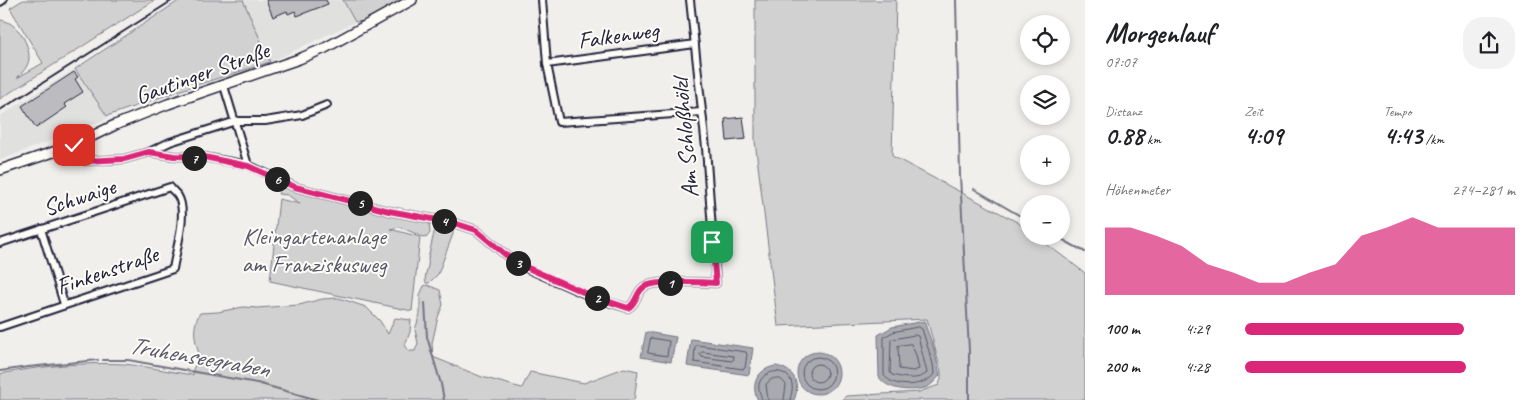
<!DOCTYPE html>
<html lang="de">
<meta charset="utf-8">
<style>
:root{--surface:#fff;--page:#f2f2f2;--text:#202124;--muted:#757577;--accent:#db2777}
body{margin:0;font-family:Caveat,sans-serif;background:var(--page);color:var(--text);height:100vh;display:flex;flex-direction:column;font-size:19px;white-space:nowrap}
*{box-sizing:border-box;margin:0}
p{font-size:16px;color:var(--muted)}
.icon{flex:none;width:28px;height:28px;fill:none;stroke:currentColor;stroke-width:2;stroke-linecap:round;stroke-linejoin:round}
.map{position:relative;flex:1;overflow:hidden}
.details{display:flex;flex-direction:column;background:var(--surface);width:450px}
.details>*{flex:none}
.buttons{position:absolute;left:1020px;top:15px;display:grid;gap:10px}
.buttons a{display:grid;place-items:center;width:50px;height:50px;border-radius:50%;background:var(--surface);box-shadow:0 2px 8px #0003;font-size:25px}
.pin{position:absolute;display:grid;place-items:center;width:42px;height:42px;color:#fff;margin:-21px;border-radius:10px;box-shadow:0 2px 8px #0006}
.km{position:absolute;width:25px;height:25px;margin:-12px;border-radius:50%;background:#222;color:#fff;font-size:14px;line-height:25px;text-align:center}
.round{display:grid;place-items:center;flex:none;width:52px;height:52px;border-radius:20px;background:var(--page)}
.head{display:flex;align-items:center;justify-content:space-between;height:85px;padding:0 20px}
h1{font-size:28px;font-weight:700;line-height:38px}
.stats{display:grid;grid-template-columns:repeat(3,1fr);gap:8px;height:85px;padding:5px 20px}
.stats div{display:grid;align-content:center}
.stats b{font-size:25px;font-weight:700}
.stats small{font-size:14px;font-weight:400}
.stats p{font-size:14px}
.chart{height:140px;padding:10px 20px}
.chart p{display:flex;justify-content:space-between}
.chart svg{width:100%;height:90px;margin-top:5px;fill:var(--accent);opacity:.7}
ul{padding:0 20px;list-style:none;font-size:16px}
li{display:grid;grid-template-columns:80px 60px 1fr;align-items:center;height:38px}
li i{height:12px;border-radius:6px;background:var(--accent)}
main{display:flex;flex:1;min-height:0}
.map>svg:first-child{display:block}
.built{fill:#e0e0df}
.green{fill:#d2d1d1;stroke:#7a7a86}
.water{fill:#a9a9b0;stroke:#737381}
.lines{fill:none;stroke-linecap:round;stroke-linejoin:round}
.shore{stroke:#58586a;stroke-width:1}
.stream{stroke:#737381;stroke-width:2}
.building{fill:#bcbcc0;stroke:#22223b}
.street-casing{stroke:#22223b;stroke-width:10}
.secondary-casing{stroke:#22223b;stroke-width:12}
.street{stroke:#fdfcf7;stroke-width:6}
.secondary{stroke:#fdfcf7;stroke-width:9}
.rail{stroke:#22223b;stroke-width:2}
.route-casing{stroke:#fff;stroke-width:10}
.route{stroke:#db2777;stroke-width:6}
.labels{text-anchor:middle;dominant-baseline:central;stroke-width:4;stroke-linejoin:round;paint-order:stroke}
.street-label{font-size:24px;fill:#22223b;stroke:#fdfcf7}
.park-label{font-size:24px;fill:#575768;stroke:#fdfcf7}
.water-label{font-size:25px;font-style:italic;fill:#58586a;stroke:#fdfcf7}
</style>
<main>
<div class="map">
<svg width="1085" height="400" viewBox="0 0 1085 400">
<rect width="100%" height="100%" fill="#f0efec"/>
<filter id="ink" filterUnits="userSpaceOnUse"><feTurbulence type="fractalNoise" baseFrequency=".02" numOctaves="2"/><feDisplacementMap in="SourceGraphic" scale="10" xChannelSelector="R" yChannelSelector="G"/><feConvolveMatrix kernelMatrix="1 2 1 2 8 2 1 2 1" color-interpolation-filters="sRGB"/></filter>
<g filter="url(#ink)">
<g class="built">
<polygon points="243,0 343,0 355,22 270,62"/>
<polygon points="75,69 107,116 107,119 0,160 0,116"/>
</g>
<g class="green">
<path d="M23 0H155L0 99V20C16 21 30 43 29 59 28 67 22 73 17 78L43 63 10 8Z"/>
<polygon points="180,0 243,0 270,62 187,88 107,116 75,69"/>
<polygon points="343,0 401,0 364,21 355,22"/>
<polygon points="755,0 896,0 892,156 1017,222 1029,231 1029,236 1036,236 1085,273 1085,400 841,400 846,396 919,392 939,385 941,378 941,371 927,319 778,326 755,141"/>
<polygon points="282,186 429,221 430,233 426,238 400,227 390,229 420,237 412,311 270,281 279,199 300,204 288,195 278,194"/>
<path d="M442 223 453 230V234L438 274 429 283H426C423 275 430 267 428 259L436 224Z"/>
<path d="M427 285 440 290 443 305 438 317 432 343 433 357 482 377 522 388 530 372 584 383 624 368 638 371 634 400H0V374C40 366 83 362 124 364 147 366 170 372 193 375V369L200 357C195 341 191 328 200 313L218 312 243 307 257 308 299 305 322 299 339 298 366 307 380 321 388 334 395 318 411 320 410 332 405 345 409 351H415L418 343 415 330 420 314V295L424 286Z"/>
</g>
<g class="water">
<path d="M924 321 934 349 940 375C936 380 931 386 925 388 910 392 887 390 879 377L878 335 892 327Z"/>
<polygon points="646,332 676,337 671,362 641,357"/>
<polygon points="691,339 753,348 749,375 687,366"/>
<circle cx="818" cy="373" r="21"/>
<path d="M776 366C794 369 801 384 794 400H758C749 384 759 368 776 366Z"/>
</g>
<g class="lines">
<g class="shore">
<path d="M919 327 922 329 933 364 934 374C925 387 893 389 884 375V337L893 332Z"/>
<path d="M915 335 918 336 927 373C918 381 904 378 892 375L890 372 891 340Z"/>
<polygon points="651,338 669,341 667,356 648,353"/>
<polygon points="911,344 916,355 919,369 913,371 899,369 898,346"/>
<polygon points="697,345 746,352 747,354 745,368 743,369 694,362 695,347"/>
<polygon points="703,352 733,356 734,359 732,361 702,357 700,354"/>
<circle cx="818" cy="373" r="16"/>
<circle cx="818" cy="373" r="9"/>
<path d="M762 400C761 395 758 390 759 384 764 368 788 367 792 384 793 390 791 395 790 400"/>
<path d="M768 400 766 385C771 376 781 376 786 385L784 400"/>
</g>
<g class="stream">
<polyline points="956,0 960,175 969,351 969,400"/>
<polyline points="974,189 1029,221"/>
<polyline points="1056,236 1085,252"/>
<polyline points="425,303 427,337 441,384 444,400"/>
<polyline points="103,360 128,360 257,383 318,400"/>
<polyline points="0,371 28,367 98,360"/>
</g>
</g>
<g class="building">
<polygon points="266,0 326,0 328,4 297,16 295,11 288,14 287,11 273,17"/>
<polygon points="74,72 78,77 75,79 83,92 64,104 67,107 36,128 22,106"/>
<polygon points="743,117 746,139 727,141 725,119"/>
</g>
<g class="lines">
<g class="street-casing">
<g id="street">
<polyline points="542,0 547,64 559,122 702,112"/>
<polyline points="0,2 3,0"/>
<polyline points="547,64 695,44"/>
<polyline points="224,86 248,165"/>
<path d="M57 152 86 161 124 159 149 152 174 156 204 157 248 165 295 187 389 211 454 223 476 230 512 260 528 269 592 297 628 308C637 303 636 292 644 287 655 280 702 282 716 283L706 148 690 0"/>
<polyline points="149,152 170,142 236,121 265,121 302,115 327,105"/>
<polyline points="41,229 64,304"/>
<path d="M0 243 170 187C172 190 176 193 178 196 188 212 176 250 173 269L0 327"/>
</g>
</g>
<g class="secondary-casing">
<polyline id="secondary" points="0,170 74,145 115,125 168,104 299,59 325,48 412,0"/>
</g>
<use href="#street" class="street"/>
<use href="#secondary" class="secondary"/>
<polyline class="rail" points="0,110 173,0"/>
</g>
</g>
<g class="lines" filter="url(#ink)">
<g class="route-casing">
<path id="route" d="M74 145 57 152 77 160 86 161 124 159 149 152 174 156 204 157 248 166 295 187 389 211 454 223 476 230 512 260 528 268 592 296 628 308C637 303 636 292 644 287 655 280 702 282 716 283L712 242"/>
</g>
<use href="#route" class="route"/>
</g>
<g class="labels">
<g class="street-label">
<text transform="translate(618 35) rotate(-8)">Falkenweg</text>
<text transform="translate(202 73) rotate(-20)">Gautinger Straße</text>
<text transform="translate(685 138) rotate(-95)">Am Schloßhölzl</text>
<text transform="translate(79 197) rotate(-18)">Schwaige</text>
<text transform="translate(107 270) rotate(-19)">Finkenstraße</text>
</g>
<g class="park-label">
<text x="314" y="236">Kleingartenanlage<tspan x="314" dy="28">am Franziskusweg</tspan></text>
</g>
<g class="water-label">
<text transform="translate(199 357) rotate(10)">Truhenseegraben</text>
</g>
</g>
</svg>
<div class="buttons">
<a><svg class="icon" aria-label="locate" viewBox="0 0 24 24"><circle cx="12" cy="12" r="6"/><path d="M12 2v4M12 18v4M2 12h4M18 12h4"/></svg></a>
<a><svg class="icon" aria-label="layers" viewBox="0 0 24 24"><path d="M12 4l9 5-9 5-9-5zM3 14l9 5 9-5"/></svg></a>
<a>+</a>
<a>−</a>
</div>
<div class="pin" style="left:712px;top:242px;background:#1e9e55"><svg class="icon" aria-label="arrive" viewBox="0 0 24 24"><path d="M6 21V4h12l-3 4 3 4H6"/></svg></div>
<div class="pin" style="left:74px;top:145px;background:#d93025"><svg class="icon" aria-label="check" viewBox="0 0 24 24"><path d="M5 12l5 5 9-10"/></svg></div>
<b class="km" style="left:670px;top:283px">1</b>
<b class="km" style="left:597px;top:298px">2</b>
<b class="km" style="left:518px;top:263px">3</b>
<b class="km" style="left:444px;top:221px">4</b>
<b class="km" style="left:360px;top:203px">5</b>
<b class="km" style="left:277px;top:179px">6</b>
<b class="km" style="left:194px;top:158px">7</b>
</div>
<section class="details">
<div class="head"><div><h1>Morgenlauf</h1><p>07:07</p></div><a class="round"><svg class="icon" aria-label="share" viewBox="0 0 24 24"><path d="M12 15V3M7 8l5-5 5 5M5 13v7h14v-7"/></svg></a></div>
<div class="stats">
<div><p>Distanz</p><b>0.88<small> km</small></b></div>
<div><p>Zeit</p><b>4:09</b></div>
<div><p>Tempo</p><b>4:43<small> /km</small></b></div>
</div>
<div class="chart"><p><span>Höhenmeter</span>274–281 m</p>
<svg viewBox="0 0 160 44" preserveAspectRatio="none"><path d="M0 44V11L10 11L20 15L30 20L40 29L50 33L60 38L70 38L80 33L90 29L100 15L110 11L120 6L130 11L140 11L150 11L160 11V44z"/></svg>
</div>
<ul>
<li><b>100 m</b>4:29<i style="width:81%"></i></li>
<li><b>200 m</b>4:28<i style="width:82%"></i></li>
</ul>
</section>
</main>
